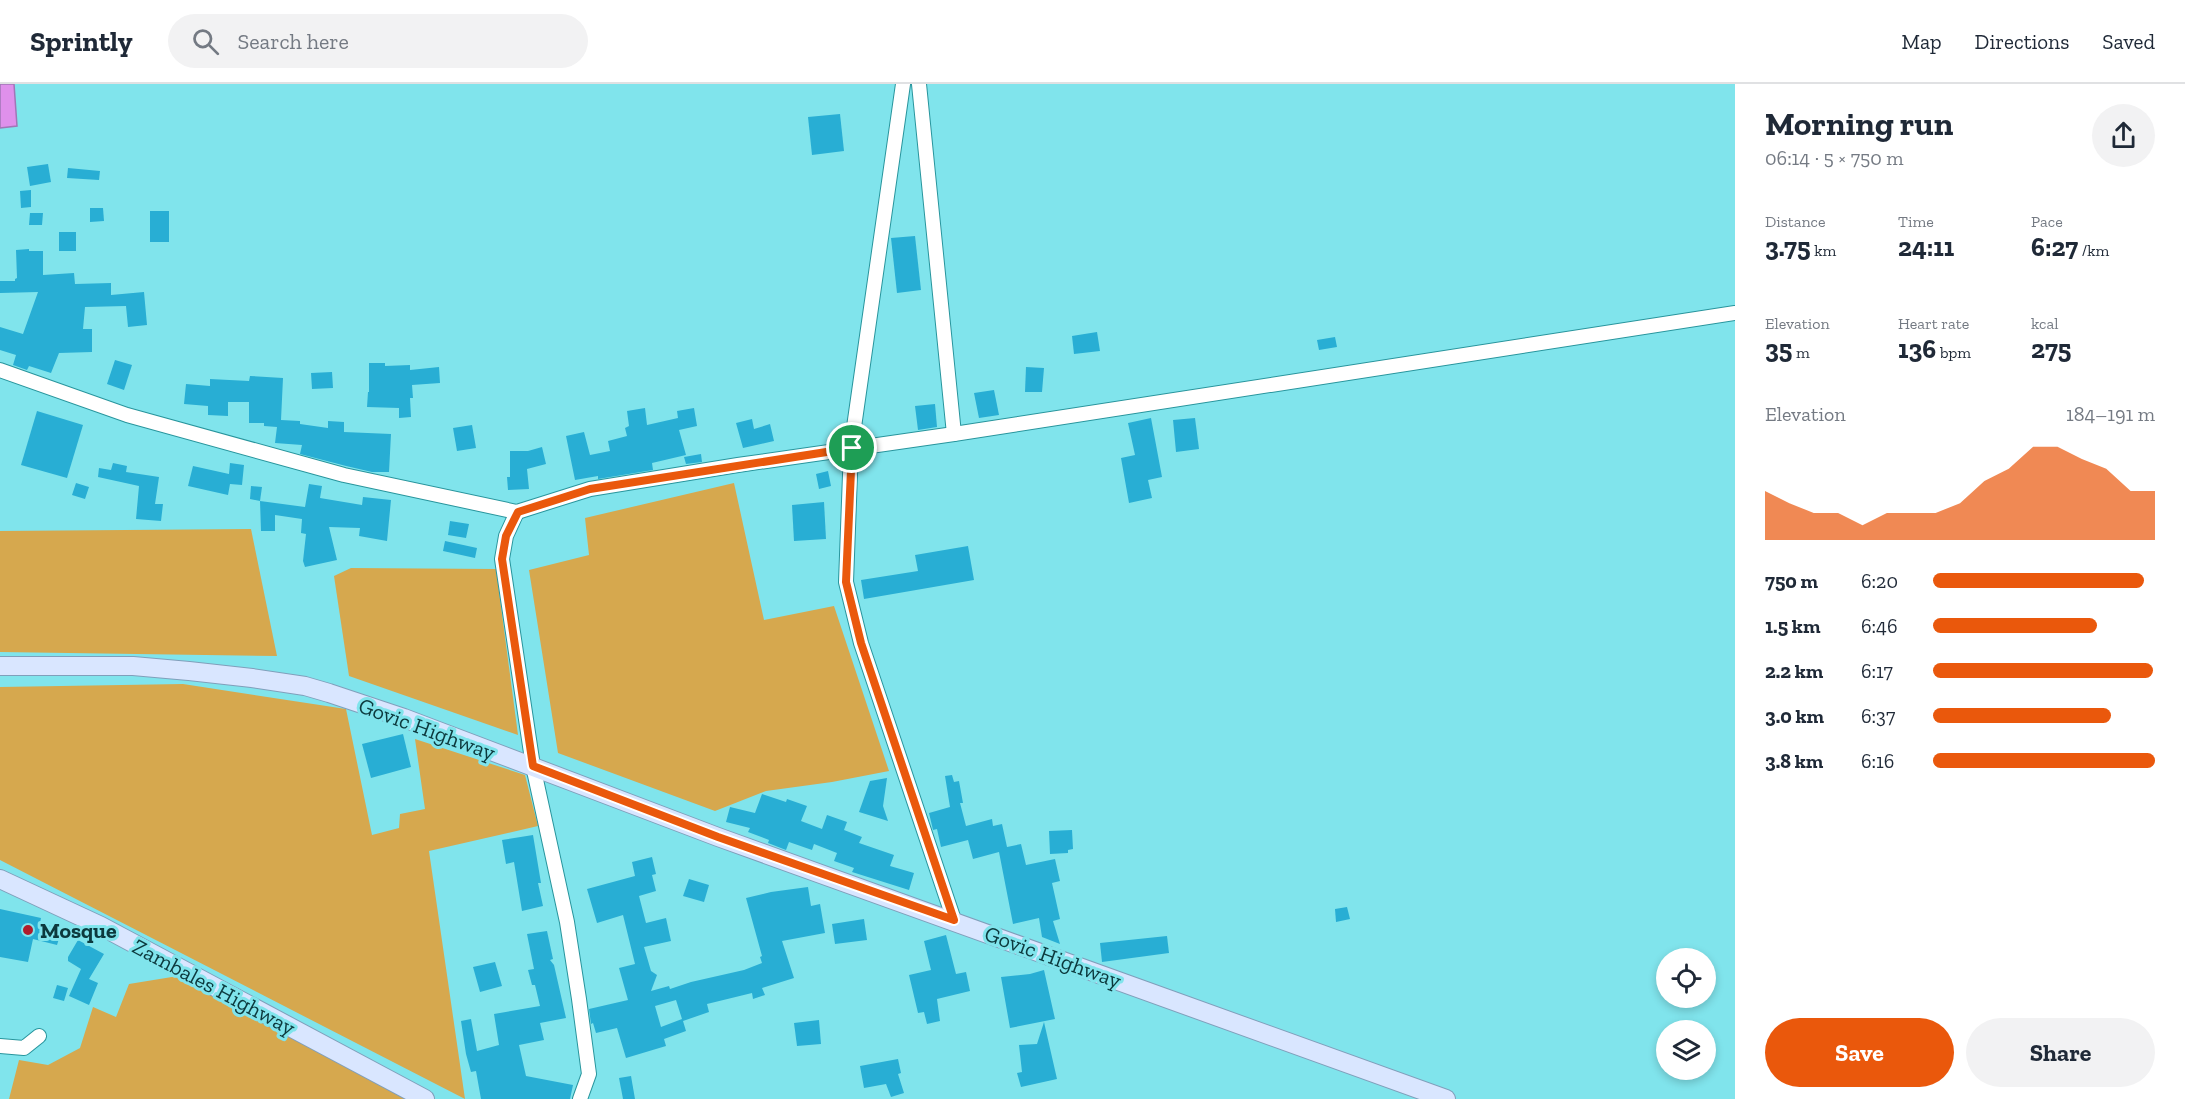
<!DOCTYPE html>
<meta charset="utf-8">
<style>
:root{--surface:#fff;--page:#f2f2f3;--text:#1f2937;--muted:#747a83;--line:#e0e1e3;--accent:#ea580c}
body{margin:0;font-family:"Zilla Slab",serif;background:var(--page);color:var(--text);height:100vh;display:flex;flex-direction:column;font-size:22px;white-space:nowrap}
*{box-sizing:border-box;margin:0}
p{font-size:20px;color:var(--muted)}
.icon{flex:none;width:33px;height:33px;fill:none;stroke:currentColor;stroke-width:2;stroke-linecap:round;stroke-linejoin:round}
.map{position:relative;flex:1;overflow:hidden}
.side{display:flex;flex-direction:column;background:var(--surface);width:450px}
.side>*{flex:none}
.tools{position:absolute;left:1656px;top:864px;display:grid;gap:12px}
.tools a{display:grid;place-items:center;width:60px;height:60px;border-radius:50%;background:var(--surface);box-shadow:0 3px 9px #0003;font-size:30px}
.pin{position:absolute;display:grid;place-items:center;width:51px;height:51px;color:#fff;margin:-26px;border:3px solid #fff;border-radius:50%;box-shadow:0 2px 6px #0007}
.round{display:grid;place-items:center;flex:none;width:63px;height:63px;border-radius:32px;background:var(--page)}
.summary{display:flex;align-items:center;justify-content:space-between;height:102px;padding:0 30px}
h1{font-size:33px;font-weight:800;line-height:45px}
.metrics{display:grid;grid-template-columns:repeat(3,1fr);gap:9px;height:102px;padding:6px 30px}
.metrics div{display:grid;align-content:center}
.metrics b{font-size:26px;font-weight:800}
.metrics small{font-size:16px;font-weight:400}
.metrics p{font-size:16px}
.chart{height:168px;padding:12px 30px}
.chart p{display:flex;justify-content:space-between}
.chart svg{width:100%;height:108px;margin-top:6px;fill:var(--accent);opacity:.7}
.action{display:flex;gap:12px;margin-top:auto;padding:12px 30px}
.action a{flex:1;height:69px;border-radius:36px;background:var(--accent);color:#fff;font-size:24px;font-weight:800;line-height:69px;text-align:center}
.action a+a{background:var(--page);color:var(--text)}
ul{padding:0 30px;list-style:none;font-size:20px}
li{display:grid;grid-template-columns:96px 72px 1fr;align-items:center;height:45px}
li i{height:15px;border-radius:8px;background:var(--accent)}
header{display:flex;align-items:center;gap:36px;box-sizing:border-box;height:84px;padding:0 30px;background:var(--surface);border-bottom:2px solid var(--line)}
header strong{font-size:28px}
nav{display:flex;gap:33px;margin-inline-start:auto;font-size:21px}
.search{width:420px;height:54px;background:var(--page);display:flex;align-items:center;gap:15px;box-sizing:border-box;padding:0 21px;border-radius:33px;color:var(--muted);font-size:22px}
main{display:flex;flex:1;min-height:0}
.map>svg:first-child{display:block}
.green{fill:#d6a84e}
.water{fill:#df90eb;stroke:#a076b7;stroke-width:1.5}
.building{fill:#28aed4;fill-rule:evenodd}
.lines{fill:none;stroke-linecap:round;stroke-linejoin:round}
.minor-casing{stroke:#28959d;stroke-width:16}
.major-casing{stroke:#809fbb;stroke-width:20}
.minor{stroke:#fff;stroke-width:14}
.major{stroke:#d9e6ff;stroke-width:18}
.route-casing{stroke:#fff;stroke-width:12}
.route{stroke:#ea580c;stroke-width:8}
.poi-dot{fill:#af1c2c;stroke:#80e4ec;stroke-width:2}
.labels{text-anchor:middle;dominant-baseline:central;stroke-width:6;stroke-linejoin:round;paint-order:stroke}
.street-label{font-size:22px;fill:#0c393d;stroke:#80e4ec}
.poi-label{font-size:22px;font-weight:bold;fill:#0c393d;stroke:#80e4ec;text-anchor:start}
</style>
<header>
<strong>Sprintly</strong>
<div class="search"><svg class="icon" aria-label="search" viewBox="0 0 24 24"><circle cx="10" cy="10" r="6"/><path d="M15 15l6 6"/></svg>Search here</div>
<nav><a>Map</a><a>Directions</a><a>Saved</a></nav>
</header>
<main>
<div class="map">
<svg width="1735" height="1015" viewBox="0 0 1735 1015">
<rect width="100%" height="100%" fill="#80e4ec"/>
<g class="green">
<polygon points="734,399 764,536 834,522 889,687 832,698 766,707 715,727 558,669 529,486 589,471 585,434"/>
<polygon points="251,445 277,572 0,568 0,447"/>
<polygon points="351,484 496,485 518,651 349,592 334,492"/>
<polygon points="183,600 346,625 372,751 399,744 400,730 425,725 415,655 525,691 538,742 429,767 465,1015 0,776 0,603"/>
<polygon points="178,892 408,1015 9,1015 19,976 48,981 80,964 93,923 116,933 129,900"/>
</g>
<polygon class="water" points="0,0 14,0 17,42 0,44"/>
<g class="building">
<polygon points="840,30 844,67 812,71 808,33"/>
<polygon points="48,80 51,98 30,102 27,83"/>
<polygon points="68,84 100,87 99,96 67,94"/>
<polygon points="31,106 31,123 21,124 20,107"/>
<polygon points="90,124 103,124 104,137 90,138"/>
<rect x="150" y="127" width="19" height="31"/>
<polygon points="30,129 43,129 42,141 29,141"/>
<rect x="59" y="148" width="17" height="19"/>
<polygon points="915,152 921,206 897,209 891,154"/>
<polygon points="29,165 29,167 43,167 43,191 74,189 75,200 111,199 111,211 144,208 147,241 128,243 126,222 85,223 83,245 92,245 92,268 59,269 51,289 29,282 27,286 13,281 16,271 0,266 0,243 23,250 38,208 0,209 0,197 15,197 15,195 17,194 16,166"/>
<polygon points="1097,248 1100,267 1074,270 1072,252"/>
<polygon points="1335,253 1337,263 1319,266 1317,256"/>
<polygon points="115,276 132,281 124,306 107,300"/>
<polygon points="369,279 385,279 385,282 410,281 410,286 439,283 440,299 412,301 413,314 410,314 411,333 399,334 399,324 367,323 368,308 369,308"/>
<polygon points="1026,283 1044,284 1042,308 1025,308"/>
<polygon points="332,288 333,304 312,305 311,289"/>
<polygon points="250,292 283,294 281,336 300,337 300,340 328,344 328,337 344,338 344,348 391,350 389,388 372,388 346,382 300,370 302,361 275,359 277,343 264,342 264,339 249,339 249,318 228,318 228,332 208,331 208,322 184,320 186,300 210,302 210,295 249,297"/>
<polygon points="994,306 999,331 979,334 974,309"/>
<polygon points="935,320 937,343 918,346 915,322"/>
<polygon points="645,324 647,341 678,334 677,327 694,324 697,342 679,346 686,371 652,379 653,386 598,395 598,392 575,396 566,352 584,348 590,371 610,367 608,357 627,352 625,344 629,342 627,327"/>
<polygon points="37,327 83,341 67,394 21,381"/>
<polygon points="1151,334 1162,393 1148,396 1152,414 1129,419 1121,374 1135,371 1128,339"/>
<polygon points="1195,334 1199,365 1176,368 1173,336"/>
<polygon points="752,335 754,345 770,340 774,357 743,364 736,339"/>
<polygon points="472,341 476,364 457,367 453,344"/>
<polygon points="542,363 546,380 527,385 529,405 508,406 507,393 510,393 510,367 528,367"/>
<polygon points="701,370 702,378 686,380 684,373"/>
<polygon points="113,379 127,382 126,388 159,393 155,420 163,420 161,437 136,435 139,402 98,393 99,384 111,386"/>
<polygon points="230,379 244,381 242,401 230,400 228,411 188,402 193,382 229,390"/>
<polygon points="828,387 831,402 819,405 816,390"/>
<polygon points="76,399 89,403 85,415 72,411"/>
<polygon points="309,400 322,402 320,414 362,421 363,413 391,416 387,457 359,452 360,444 329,443 337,476 305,483 303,477 306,450 301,449 302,435 275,431 275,447 261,447 260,417 305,423"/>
<polygon points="251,402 262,403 260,417 250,415"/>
<polygon points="824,418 826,455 794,457 792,421"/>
<polygon points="450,437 469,440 466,454 448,451"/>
<polygon points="445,457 477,464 475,474 443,467"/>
<polygon points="968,462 974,496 864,515 861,496 918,487 915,471"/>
<polygon points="403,650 411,683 371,694 362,660"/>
<polygon points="952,691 954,698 959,697 963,719 960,719 966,742 992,735 993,742 1002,740 1007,763 1021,760 1026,781 1055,775 1060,797 1052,799 1060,835 1053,837 1060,860 1042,853 1039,834 1013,840 999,768 973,775 968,756 941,763 937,745 933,746 929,729 950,723 945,692"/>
<polygon points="887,694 883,722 888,737 859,728 870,697"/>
<polygon points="762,710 786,718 787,715 807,722 801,737 822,745 827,731 847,738 844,746 862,753 859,759 894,771 890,782 914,789 909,806 852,788 854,784 834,777 837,769 814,760 812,766 789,758 786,766 768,759 769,756 748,748 750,744 726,738 730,723 755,729"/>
<polygon points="1072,746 1073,765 1068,766 1068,769 1050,770 1049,747"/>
<polygon points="533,751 541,799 538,799 543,822 522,827 514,778 506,780 502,756"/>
<path d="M652 773 656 790 652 791 656 807 639 812 646 839 666 834 671 857 644 863 651 887 657 891 651 907 669 902 670 905 691 898 744 886 762 879 760 873 762 872 746 814 771 808 808 803 811 822 820 820 825 849 782 857 794 894 762 904 765 911 753 915 752 909 707 920 709 928 683 937 686 947 664 955 666 962 626 974 617 944 596 949 593 939 591 940 589 925 628 916 619 884 635 880 623 831 597 839 587 805 635 792 632 778ZM676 916 682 935 661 943 655 922Z"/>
<polygon points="689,795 709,801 704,818 683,812"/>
<polygon points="1347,823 1350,835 1336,838 1335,825"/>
<polygon points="0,825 41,834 40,839 62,845 57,861 33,855 28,878 0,873"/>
<polygon points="864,835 867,856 835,860 832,840"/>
<polygon points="547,847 553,875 550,876 554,881 566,934 540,939 544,956 519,961 526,992 573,1001 570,1015 481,1015 476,987 471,988 466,970 461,937 471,935 477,967 499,961 494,930 540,922 535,901 532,901 528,886 534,885 527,850"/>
<polygon points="946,851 956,890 966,888 970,907 937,915 940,937 927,940 924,928 918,929 909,891 931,886 924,857"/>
<polygon points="1167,852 1169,869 1102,878 1100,859"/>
<polygon points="78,856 104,870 89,895 98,899 89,921 69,912 81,885 68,877 68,873"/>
<polygon points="495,878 502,902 480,908 473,883"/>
<polygon points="1044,886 1055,935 1010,944 1001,893 1030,890"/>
<polygon points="57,901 68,904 64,917 53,914"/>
<polygon points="819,936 821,960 797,962 794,939"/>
<polygon points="1044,938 1057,995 1021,1003 1017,989 1022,988 1019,961 1037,960"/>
<polygon points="898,975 901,989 898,990 904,1009 891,1013 886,1000 864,1004 860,982"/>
<polygon points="631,992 635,1015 623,1015 619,994"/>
</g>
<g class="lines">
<g class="minor-casing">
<g id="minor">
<polyline points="903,0 851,364 846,498 861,559 954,836"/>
<polyline points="919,0 954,350"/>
<polyline points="0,286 127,331 344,391 517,428 590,405 738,381 954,350 1735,229"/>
<polyline points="517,428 506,452 502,475 533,682 567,838 579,915 589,990 580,1015"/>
<polyline points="0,962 24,964 39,952"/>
</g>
</g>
<g class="major-casing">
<g id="major">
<polyline points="0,582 133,582 189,587 252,594 305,602 329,609 404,634 718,753 1446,1015"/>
<polyline points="0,795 101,842 425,1015"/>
</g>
</g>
<use href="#minor" class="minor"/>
<use href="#major" class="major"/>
</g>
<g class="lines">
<g class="route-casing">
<polygon id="route" points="852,364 846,498 861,559 954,836 718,753 533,682 502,475 506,452 518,428 590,405"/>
</g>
<use href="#route" class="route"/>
</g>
<circle class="poi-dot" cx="28" cy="846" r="6"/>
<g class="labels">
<g class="street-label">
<text transform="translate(427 645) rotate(20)">Govic Highway</text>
<text transform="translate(1053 873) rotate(20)">Govic Highway</text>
<text transform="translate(214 903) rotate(28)">Zambales Highway</text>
</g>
<g class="poi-label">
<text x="40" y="846">Mosque</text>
</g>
</g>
</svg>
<div class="tools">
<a><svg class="icon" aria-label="locate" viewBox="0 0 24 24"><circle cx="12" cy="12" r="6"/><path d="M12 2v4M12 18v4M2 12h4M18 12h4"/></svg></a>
<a><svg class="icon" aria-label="layers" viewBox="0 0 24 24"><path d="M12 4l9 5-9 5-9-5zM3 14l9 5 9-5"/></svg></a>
</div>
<div class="pin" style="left:852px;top:364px;background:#1e9e55"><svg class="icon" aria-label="arrive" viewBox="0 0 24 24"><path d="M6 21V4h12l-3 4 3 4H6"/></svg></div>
</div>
<section class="side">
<div class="summary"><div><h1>Morning run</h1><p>06:14 · 5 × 750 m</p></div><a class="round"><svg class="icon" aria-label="share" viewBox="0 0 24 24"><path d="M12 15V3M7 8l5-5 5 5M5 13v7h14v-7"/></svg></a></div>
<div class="metrics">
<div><p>Distance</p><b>3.75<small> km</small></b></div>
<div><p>Time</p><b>24:11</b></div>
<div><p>Pace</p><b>6:27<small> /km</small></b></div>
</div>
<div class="metrics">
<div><p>Elevation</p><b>35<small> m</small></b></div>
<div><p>Heart rate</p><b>136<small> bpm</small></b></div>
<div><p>kcal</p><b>275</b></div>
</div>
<div class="chart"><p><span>Elevation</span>184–191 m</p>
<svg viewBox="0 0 160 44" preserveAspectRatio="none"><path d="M0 44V24L10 29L20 33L30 33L40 38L50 33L60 33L70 33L80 29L90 20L100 15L110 6L120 6L130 11L140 15L150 24L160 24V44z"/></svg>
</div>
<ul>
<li><b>750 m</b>6:20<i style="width:95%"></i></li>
<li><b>1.5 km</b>6:46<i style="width:74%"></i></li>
<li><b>2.2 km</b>6:17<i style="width:99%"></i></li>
<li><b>3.0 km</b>6:37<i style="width:80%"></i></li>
<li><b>3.8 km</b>6:16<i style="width:100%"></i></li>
</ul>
<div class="action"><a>Save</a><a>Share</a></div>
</section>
</main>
